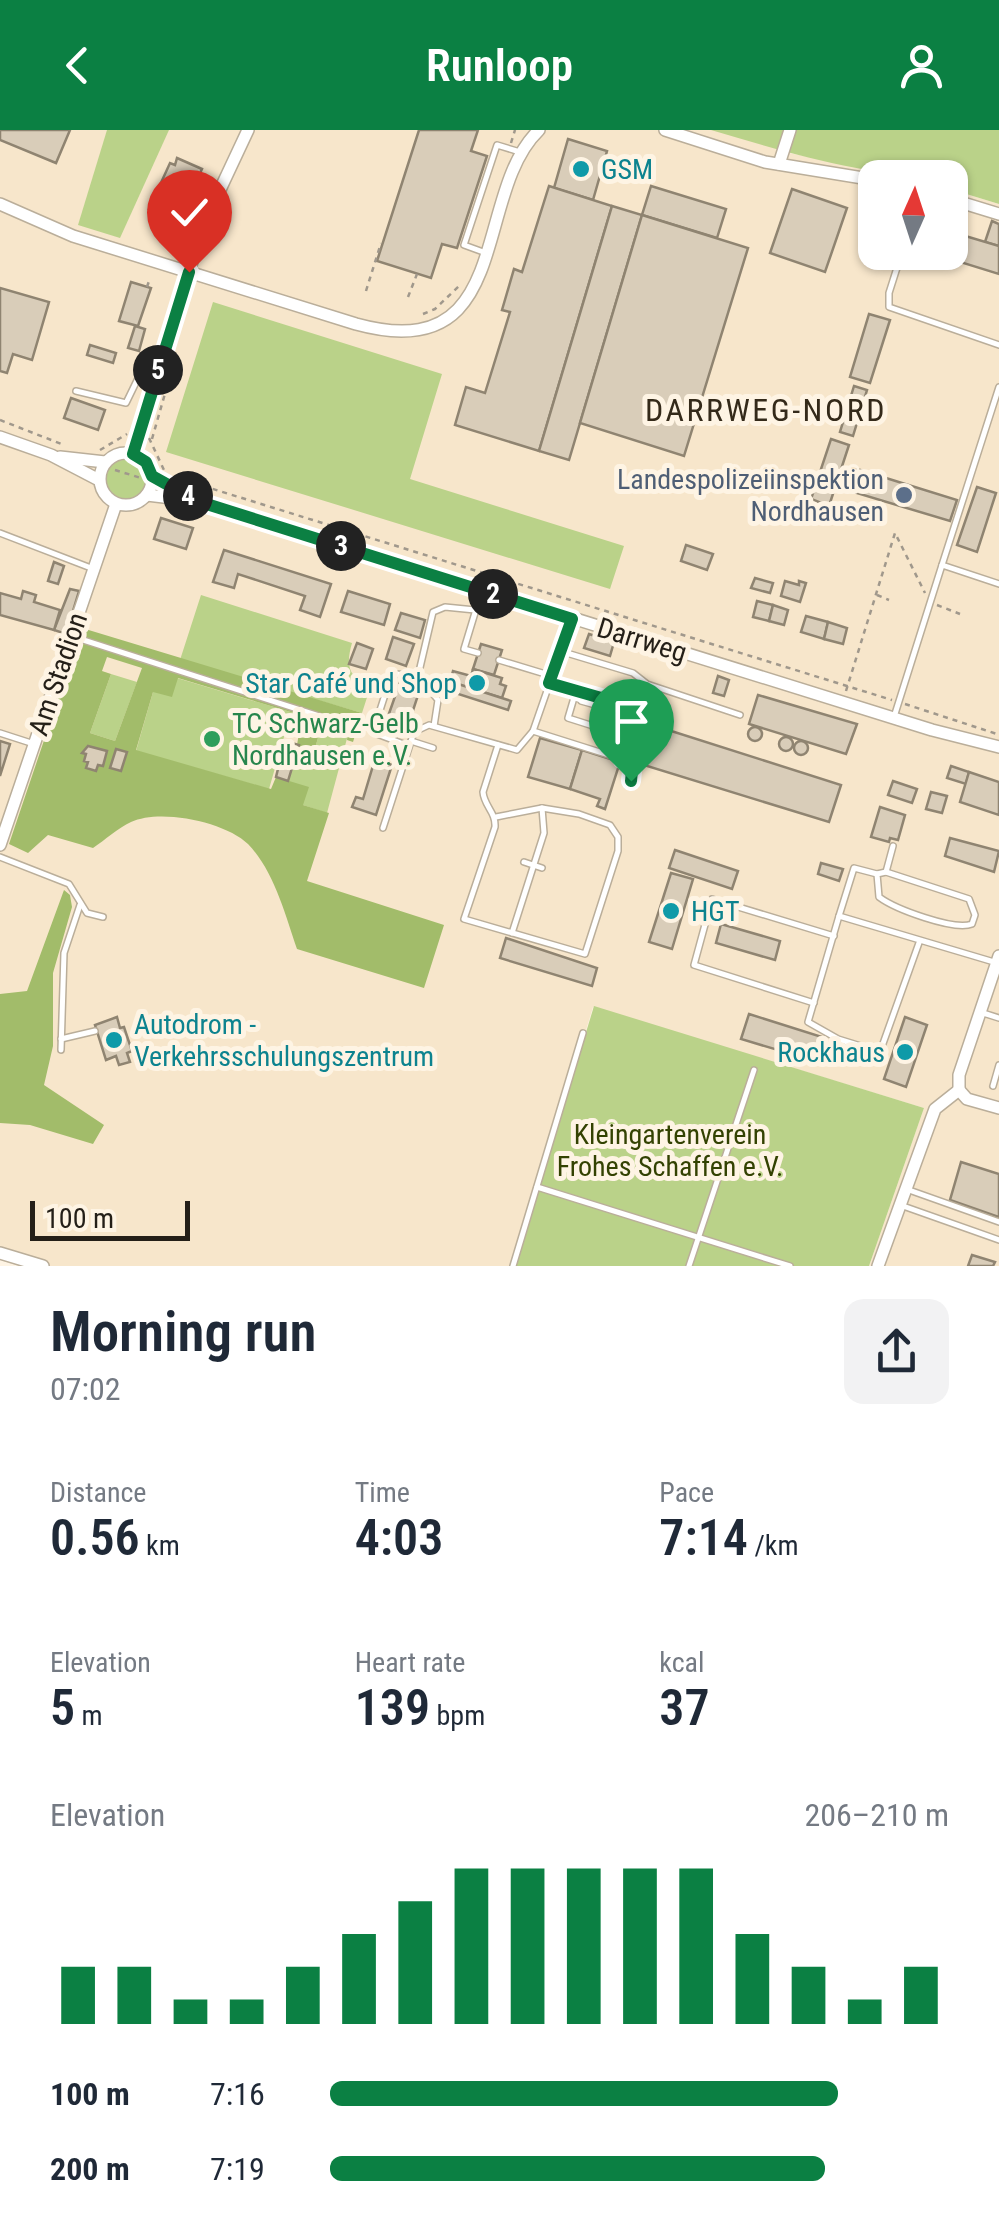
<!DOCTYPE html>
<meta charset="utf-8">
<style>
:root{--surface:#fff;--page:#f2f2f3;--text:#1f2937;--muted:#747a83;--accent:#0b8043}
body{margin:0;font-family:"Roboto Condensed",sans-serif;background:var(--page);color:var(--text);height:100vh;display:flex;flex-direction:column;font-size:38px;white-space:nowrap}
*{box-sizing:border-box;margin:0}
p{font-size:32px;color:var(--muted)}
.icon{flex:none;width:55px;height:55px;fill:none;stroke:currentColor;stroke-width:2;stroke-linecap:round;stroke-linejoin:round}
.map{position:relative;height:1136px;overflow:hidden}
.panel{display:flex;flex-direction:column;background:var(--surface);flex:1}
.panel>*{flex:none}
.needle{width:65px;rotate:3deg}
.fabs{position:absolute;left:858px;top:30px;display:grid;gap:20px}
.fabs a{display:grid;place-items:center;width:110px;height:110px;border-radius:20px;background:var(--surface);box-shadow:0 2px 8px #0004;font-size:50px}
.scale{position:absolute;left:30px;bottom:25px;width:160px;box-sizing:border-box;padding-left:10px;border:5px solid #241f18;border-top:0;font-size:28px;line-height:35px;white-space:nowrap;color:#241f18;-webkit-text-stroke:8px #fef4e4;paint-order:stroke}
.pin{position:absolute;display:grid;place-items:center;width:85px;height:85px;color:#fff;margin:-102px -42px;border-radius:50% 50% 50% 0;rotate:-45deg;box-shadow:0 0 10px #0007}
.pin .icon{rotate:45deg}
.km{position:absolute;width:50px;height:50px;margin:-25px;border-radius:50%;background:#222;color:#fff;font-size:28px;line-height:50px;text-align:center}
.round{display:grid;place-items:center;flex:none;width:105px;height:105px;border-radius:20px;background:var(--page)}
.summary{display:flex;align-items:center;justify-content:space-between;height:170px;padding:0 50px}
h1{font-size:55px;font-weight:600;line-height:75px}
.stats{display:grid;grid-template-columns:repeat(3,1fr);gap:15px;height:170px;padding:10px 50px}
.stats div{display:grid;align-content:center}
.stats b{font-size:50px;font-weight:600}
.stats small{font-size:28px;font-weight:400}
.stats p{font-size:28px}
.chart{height:280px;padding:20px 50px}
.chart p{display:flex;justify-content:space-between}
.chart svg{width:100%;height:180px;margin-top:10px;stroke:var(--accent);stroke-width:6}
ul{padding:0 50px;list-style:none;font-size:32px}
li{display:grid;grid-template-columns:160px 120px 1fr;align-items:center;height:75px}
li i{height:25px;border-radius:12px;background:var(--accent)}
header{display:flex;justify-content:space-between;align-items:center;height:130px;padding:0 50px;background:var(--accent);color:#fff;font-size:45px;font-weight:600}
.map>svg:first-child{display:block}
.built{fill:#f7e6cb}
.green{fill:#bad289}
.forest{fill:#a2bc6a;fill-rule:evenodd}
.building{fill:#d9cdb9;stroke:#8f8471;stroke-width:2.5}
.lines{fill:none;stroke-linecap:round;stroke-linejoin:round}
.lane-casing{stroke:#baae9a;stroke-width:8}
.street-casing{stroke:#baae9a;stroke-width:14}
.path{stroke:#a0988c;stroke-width:2.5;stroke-dasharray:5 5;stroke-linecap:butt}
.lane{stroke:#fff;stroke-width:5}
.street{stroke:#fff;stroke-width:11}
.route-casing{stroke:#fff;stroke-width:20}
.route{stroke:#0b8043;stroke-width:12}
.culture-dot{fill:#0f9aa8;stroke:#fef4e4;stroke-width:4}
.service-dot{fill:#5c6f8a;stroke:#fef4e4;stroke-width:4}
.leisure-dot{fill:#2e9e5b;stroke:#fef4e4;stroke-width:4}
.labels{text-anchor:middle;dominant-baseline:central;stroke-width:10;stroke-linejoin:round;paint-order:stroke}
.culture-label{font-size:28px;fill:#0d838f;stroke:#fef4e4;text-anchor:start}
.service-label{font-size:28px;fill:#4e5e75;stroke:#fef4e4;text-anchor:end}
.street-label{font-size:28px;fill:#241f18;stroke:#fef4e4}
.leisure-label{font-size:28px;fill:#27864d;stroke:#fef4e4;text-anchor:start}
.park-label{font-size:28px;fill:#334202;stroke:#fef4e4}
.quarter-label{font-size:32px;letter-spacing:2.5px;fill:#342a1a;stroke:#fef4e4}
</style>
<header><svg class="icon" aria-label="back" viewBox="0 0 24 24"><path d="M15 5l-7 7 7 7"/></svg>Runloop<svg class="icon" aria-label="person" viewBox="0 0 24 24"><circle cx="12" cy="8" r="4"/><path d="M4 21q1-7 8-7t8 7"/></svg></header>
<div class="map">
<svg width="999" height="1136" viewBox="0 0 999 1136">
<rect width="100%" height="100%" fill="#fef4e4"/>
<polygon class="built" points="0,0 795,0 789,23 909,47 875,48 875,122 950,122 950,59 999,74 999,1136 869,1136 924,978 593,877 515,1136 19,1136 0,1130"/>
<g class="green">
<polygon points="107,0 169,0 120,108 78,95"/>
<path d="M711 0H999V74L950 59V48C869 47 788 23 711 0Z"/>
<polygon points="213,172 442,244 410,349 624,416 610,459 166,322"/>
<circle cx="126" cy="349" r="22"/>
<path d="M201 465 352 513C346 534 347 548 371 555L362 583 180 530Z"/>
<polygon points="111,544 137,552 115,611 90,603"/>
<polygon points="177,548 294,583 289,600 286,600 269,659 136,621 153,562"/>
<polygon points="322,594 349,601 327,683 303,675 288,651 295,627 311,632"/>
<polygon points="594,876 924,978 869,1136 515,1136"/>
</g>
<g class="forest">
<path d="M82 498 362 583 353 612 347 610 348 601 322 594 311 632 295 627 299 603 289 600 294 583 178 548 172 567 153 562 136 620 271 659 276 647 309 657 303 675 329 683 307 751 444 795 424 858 297 819C285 784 274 741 248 714 226 692 160 678 131 692 118 698 105 710 93 718L48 705 28 723 9 714ZM107 527 142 538 115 611 90 603 111 544 102 541Z"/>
<polygon points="64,760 70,765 72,777 53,843 53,916 44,955 104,995 93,1014 30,995 0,993 0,864 27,861"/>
</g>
<g class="building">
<polygon points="0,0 70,0 56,33 0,10"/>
<polygon points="419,0 478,0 471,21 487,26 457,118 442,114 431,148 377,131"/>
<polygon points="568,9 607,21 593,70 554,58"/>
<polygon points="177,28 202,39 178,92 149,79 170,33 175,35"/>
<polygon points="549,56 612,76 539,321 455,295 466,257 485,263 510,182 502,180 514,139 522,142"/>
<polygon points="651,56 726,79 717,108 642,85"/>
<polygon points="792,59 847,78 825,142 770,123"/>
<polygon points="612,76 642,85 569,330 539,321"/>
<polygon points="642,85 748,118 684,326 580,293"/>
<polygon points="992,91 999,94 999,116 985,112"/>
<polygon points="952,102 999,116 999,144 944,127 945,122 950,122"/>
<polygon points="131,152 151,158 138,196 119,191"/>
<polygon points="0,158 49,172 32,230 13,224 7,243 0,241"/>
<polygon points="869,184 890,190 870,253 850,247"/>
<polygon points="135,196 145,199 139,221 128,218"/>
<polygon points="90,215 116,223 113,233 87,225"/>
<polygon points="854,256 867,260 853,306 840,302"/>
<polygon points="71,268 105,280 98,300 64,288"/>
<polygon points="831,309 849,315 829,376 811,369"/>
<polygon points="857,339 957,370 950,391 850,361"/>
<polygon points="977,357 996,363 977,422 957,415"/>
<polygon points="161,388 193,398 186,419 154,409"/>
<polygon points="686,415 713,424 707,440 681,431"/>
<polygon points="224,420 331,454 320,487 300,480 305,466 238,444 234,458 213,452"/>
<polygon points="54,432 64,436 58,454 48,451"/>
<polygon points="755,448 773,453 770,463 751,458"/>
<polygon points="785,451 799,455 799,451 806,453 800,472 781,466"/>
<polygon points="70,459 79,461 66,504 54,500"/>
<polygon points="23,461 36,465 34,472 60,480 54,500 0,485 0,463 21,469"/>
<polygon points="348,461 390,474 384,495 341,482"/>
<polygon points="757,471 773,475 769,491 753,487"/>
<polygon points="773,475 788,480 784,495 769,491"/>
<polygon points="401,483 425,490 420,508 395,500"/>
<polygon points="806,486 828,492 824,509 801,502"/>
<polygon points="828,492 847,498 843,514 824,509"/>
<polygon points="589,504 614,512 610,526 584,518"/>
<polygon points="393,507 414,514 406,536 386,529"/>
<polygon points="357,513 373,519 366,539 349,534"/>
<polygon points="481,514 502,520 494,545 473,539"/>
<polygon points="473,539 502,548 500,554 506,556 502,568 450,552 453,541 471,546"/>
<polygon points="718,546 729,550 724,566 713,563"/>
<polygon points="400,552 420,559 405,605 384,598"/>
<polygon points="455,553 511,571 508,580 452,562"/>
<polygon points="758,565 857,594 846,624 749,594"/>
<polygon points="643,592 841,655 829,692 631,631"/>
<circle cx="755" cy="604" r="7"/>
<circle cx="786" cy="614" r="7"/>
<polygon points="540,608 582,620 570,659 528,647"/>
<circle cx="801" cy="618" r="7"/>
<polygon points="0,611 10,614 0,646"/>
<polygon points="285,611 299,615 288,651 276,647"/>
<polygon points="88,616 107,621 103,636 98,635 96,641 86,638 88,632 84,631 86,624 82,623"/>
<polygon points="116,619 127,622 121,641 110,638"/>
<polygon points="582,620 620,632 605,679 597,676 600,669 570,659"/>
<polygon points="375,629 392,635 376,685 352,677 356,667 363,669"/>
<polygon points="951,636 969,642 966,654 947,648"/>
<polygon points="969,642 999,652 999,685 960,672"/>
<polygon points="893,651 917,659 912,673 888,665"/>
<polygon points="931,662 947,666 942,683 926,679"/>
<polygon points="880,677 905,685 898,710 890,708 889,712 871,707"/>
<polygon points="950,708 999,721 994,742 945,726"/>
<polygon points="675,720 738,741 732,759 669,738"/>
<polygon points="821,733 843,739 839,751 818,744"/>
<polygon points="671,743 693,749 672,819 649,812"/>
<polygon points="721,794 780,811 775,830 716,813"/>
<polygon points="506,808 597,838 592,856 500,828"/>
<polygon points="749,884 822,907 815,931 741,909"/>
<polygon points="117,887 120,898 124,897 132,921 127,923 130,932 119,935 116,926 106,930 95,895"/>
<polygon points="905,887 927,895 906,957 884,949"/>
<polygon points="961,1032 999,1044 999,1087 950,1070"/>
<polygon points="972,1125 995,1132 993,1136 968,1136"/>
</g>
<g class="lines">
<g class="lane-casing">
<g id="lane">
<polyline points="902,122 889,163 889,177 999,215"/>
<polyline points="486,123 464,115 497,15 520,22"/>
<polyline points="76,261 126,273 143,238 157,243"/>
<polyline points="0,403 91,438"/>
<polyline points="942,435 999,257"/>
<polyline points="74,507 319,586"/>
<polyline points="560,521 633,543 647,554 740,585"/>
<polyline points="478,523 464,519 481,463"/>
<polyline points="499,530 552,546"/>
<polyline points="549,553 636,578 622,629"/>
<polyline points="576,561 568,588 628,607"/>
<polyline points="577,563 581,571 617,581 630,577"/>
<polyline points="894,587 942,435 999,454"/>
<polyline points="434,596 438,570 418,546 433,482 445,477 475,480"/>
<polyline points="533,601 628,631 631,651"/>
<polyline points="0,603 31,613"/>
<polyline points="411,611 433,618"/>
<polyline points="409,616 377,604 374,599 390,549 396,544 417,546"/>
<path d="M496 687 542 678 579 684 610 695 618 707V721L585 824 464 789 495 697C496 682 484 676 483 662L498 615"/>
<polyline points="383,698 414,602 429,595 517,620 533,601 572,489"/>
<polyline points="0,727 69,754 87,783 103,787"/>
<polyline points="524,732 542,738"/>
<path d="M886 742 969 769 975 785 972 794C954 801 895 779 879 767L877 744Z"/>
<polyline points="886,742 893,716"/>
<polyline points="839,786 854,738 877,744"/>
<polyline points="512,803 544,703 542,678"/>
<polyline points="920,810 880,922 838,909 808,892 839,786 994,832"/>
<polyline points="814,873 694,835 712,769 834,806"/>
<polyline points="983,883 999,888"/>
<polyline points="61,909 95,901"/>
<polyline points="61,920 64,823 80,775"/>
<polyline points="993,956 999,935"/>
<polyline points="537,1057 790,1136"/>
<polyline points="909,1060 999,1092"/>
<polyline points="903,1076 999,1110"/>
<polyline points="513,1136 583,903"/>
<polyline points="689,1136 754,940"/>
</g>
</g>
<g class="street-casing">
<g id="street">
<polyline points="665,0 765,32 875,50"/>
<polyline points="779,34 790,0"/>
<polyline points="950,69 999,84"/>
<path d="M0 74 73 106 356 194C516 238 471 65 539 0"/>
<polyline points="0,307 51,325 99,350"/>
<circle cx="126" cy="349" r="26"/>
<polyline points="133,324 203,96 248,0"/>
<polyline points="60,327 105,332"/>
<polyline points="152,346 189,367"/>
<polyline points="147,365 197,371 932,600 999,617"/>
<polyline points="0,715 116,374"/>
<polyline points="959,960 959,945 999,826"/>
<polyline points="959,960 967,969 999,978"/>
<polyline points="0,1123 43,1136"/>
<polyline points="878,1136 935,979 959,960"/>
</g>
</g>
<g class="path">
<polyline points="511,13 515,0"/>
<polyline points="147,157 150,148"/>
<polyline points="366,161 381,113"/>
<polyline points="408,167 417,144"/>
<polyline points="423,184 435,179 459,156"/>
<polyline points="0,290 64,315"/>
<polyline points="149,308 164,340"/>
<polyline points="152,309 176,225"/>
<polyline points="100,320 127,304"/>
<polyline points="115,340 141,348"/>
<polyline points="184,350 892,570"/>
<polyline points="877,465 889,470"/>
<polyline points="937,475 960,484"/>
<polyline points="846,561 895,403 925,463"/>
<polyline points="905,574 997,604"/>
</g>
<use href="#lane" class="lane"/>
<use href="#street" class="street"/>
</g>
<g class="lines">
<g class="route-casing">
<polyline id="route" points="189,142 133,324 146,332 152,346 197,371 572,489 549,553 636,578 622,629 628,632 632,641 631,651"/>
</g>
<use href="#route" class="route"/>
</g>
<g class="culture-dot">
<circle cx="581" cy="39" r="10"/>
<circle cx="477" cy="553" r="10"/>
<circle cx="671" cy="781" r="10"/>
<circle cx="114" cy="910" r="10"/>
<circle cx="905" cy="922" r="10"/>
</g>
<circle class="service-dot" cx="904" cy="365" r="10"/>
<circle class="leisure-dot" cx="212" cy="609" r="10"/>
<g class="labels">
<g class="culture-label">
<text x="601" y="39">GSM</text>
<text x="457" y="553" text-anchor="end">Star Café und Shop</text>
<text x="691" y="781">HGT</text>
<text x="134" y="894">Autodrom -<tspan x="134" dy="32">Verkehrsschulungszentrum</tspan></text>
<text x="885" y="922" text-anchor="end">Rockhaus</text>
</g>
<g class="service-label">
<text x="884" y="349">Landespolizeiinspektion<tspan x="884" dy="32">Nordhausen</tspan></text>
</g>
<g class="street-label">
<text transform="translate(642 510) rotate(17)">Darrweg</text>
<text transform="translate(58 544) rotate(-71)">Am Stadion</text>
</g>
<g class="leisure-label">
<text x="232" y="593">TC Schwarz-Gelb<tspan x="232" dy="32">Nordhausen e.V.</tspan></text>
</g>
<g class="park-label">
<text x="670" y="1004">Kleingartenverein<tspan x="670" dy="32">Frohes Schaffen e.V.</tspan></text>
</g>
<g class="quarter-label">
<text x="766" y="280">DARRWEG-NORD</text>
</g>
</g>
</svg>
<div class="fabs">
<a><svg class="needle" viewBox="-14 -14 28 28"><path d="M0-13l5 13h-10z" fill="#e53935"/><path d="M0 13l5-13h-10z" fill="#747a83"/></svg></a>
</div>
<div class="scale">100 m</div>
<div class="pin" style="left:631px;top:651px;background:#1e9e55"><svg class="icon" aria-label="arrive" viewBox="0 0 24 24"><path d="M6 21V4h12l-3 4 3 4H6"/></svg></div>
<div class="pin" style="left:189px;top:142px;background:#d93025"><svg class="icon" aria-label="check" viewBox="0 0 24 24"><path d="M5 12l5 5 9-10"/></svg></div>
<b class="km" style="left:493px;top:464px">2</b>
<b class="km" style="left:341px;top:416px">3</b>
<b class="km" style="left:188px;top:366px">4</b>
<b class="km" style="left:158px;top:240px">5</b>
</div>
<section class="panel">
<div class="summary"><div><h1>Morning run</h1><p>07:02</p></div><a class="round"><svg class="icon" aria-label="share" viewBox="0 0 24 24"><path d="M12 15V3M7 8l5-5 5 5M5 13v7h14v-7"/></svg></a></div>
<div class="stats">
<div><p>Distance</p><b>0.56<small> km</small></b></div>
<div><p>Time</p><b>4:03</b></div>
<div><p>Pace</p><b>7:14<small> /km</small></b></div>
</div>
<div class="stats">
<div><p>Elevation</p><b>5<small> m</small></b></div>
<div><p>Heart rate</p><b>139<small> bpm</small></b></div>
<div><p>kcal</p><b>37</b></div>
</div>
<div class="chart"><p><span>Elevation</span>206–210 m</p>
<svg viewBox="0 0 160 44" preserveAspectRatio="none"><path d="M5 44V30M15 44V30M25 44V38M35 44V38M45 44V30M55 44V22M65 44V14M75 44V6M85 44V6M95 44V6M105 44V6M115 44V6M125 44V22M135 44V30M145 44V38M155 44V30"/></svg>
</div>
<ul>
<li><b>100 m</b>7:16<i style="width:82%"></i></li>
<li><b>200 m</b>7:19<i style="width:80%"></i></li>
</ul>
</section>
